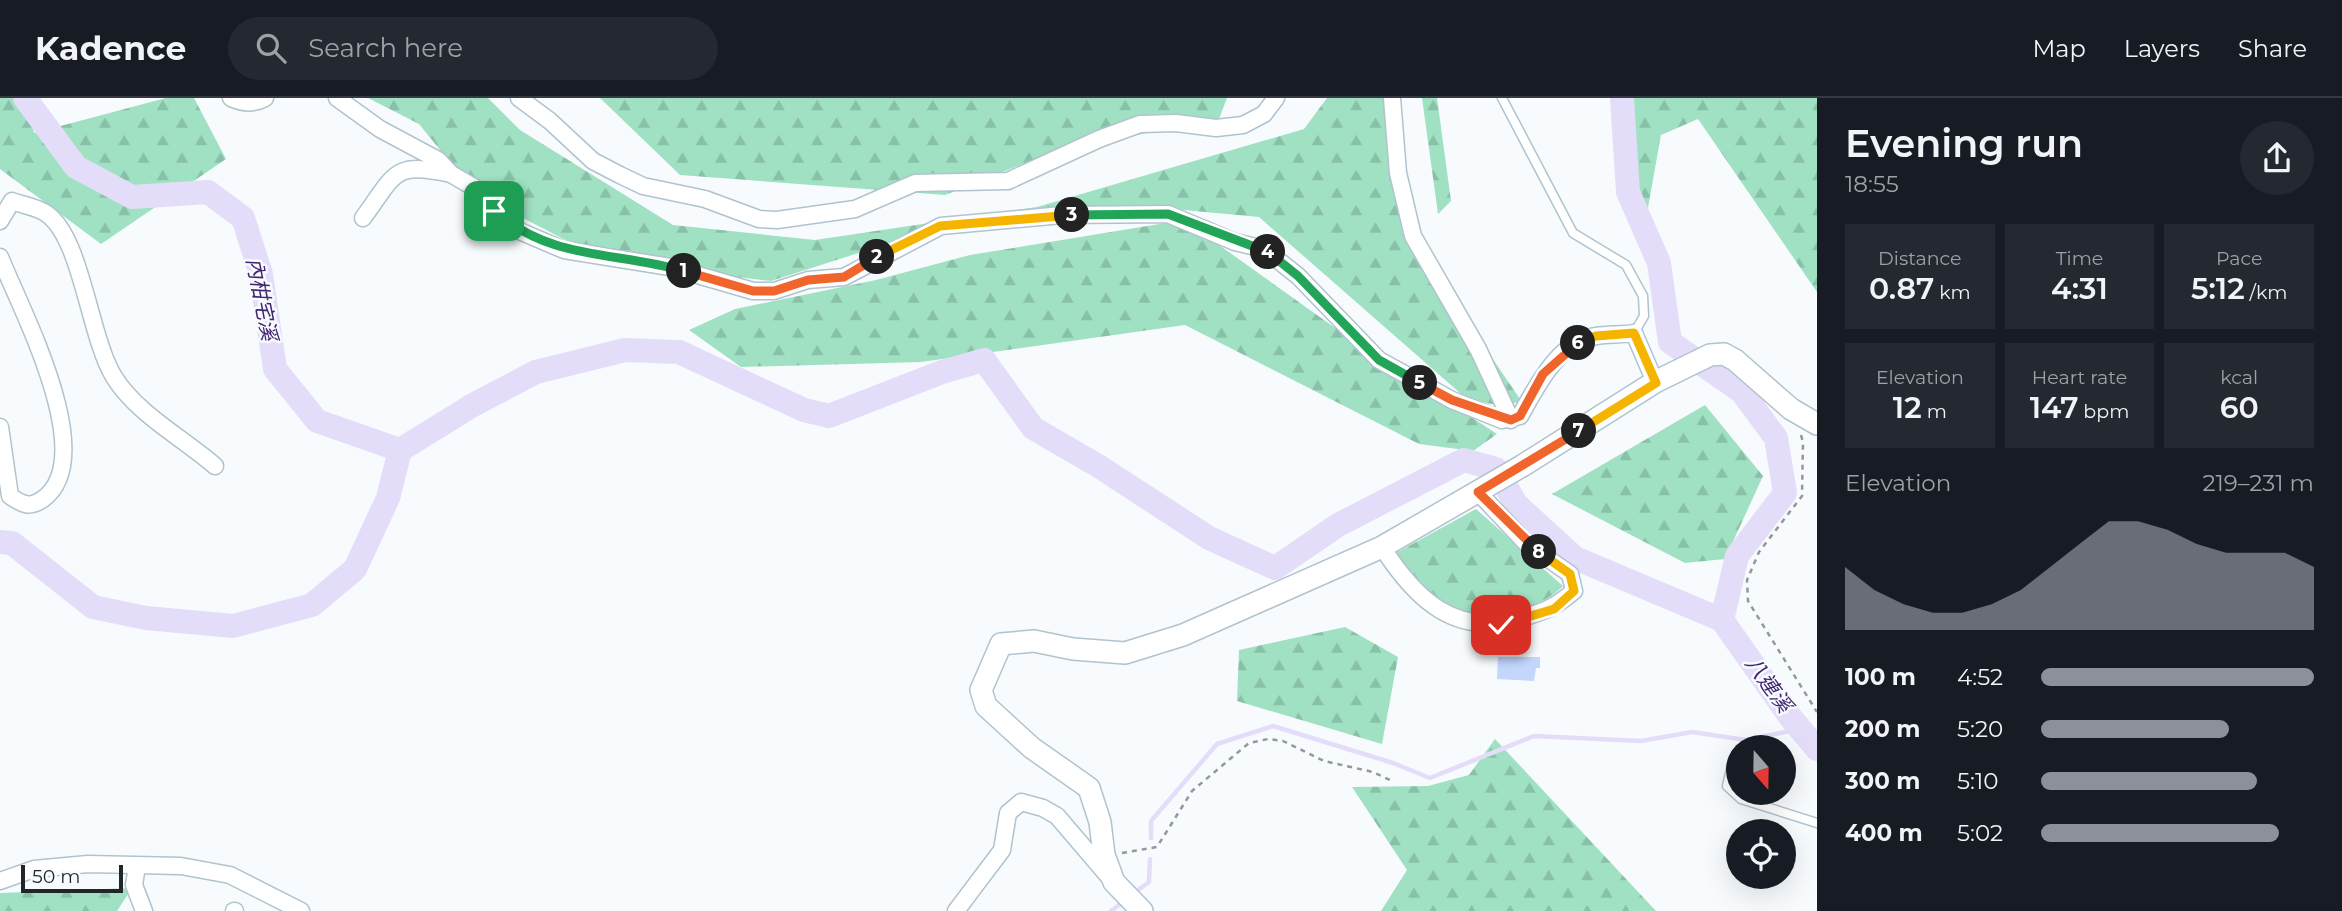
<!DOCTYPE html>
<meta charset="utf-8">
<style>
:root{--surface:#171b24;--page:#242831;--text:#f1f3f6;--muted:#9ea1a6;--line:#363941;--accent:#8c9099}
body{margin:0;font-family:Montserrat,"Noto Sans TC",sans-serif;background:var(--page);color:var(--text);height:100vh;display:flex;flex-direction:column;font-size:26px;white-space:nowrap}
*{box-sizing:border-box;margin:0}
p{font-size:23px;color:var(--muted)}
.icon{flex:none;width:38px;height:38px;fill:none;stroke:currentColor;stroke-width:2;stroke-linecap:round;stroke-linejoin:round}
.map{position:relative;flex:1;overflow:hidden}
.panel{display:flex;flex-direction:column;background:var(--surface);width:525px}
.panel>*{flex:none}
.needle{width:46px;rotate:160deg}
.tools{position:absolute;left:1726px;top:637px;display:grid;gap:14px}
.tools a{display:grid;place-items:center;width:70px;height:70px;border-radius:50%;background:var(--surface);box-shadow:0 7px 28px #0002;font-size:35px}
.scale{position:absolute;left:21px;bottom:18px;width:102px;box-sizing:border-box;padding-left:7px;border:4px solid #1f272b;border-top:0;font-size:19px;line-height:24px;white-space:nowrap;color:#1f272b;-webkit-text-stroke:5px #f7fbfd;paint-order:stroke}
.pin{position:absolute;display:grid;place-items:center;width:60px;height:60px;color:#fff;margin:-30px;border-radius:14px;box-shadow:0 4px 10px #0006}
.km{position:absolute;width:35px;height:35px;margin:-18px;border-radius:50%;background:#222;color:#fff;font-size:19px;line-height:35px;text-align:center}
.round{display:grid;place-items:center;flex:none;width:74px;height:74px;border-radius:37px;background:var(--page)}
.headline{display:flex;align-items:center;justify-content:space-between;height:119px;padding:0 28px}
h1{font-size:38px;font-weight:600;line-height:52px}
.metrics{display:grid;grid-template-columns:repeat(3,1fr);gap:10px;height:119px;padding:7px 28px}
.metrics div{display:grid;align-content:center;border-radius:0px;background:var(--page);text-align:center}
.metrics b{font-size:30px;font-weight:600}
.metrics small{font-size:19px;font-weight:400}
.metrics p{font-size:19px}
.chart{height:196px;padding:14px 28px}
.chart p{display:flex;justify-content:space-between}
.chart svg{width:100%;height:126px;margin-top:7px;fill:var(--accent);opacity:.7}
ul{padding:0 28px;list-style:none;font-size:23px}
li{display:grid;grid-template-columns:112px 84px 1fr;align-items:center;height:52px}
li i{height:18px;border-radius:9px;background:var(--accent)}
header{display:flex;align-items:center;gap:42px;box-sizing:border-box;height:98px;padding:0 35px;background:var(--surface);border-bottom:2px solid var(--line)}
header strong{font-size:33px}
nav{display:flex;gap:38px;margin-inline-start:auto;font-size:24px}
.search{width:490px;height:63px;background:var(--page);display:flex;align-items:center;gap:18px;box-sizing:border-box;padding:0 24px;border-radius:38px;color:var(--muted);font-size:26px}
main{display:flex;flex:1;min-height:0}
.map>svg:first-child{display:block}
.forest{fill:url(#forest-firs)}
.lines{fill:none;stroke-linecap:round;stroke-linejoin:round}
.stream{stroke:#e4ddf9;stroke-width:4.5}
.river{stroke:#e4ddf9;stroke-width:24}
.building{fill:#c3d6fb}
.service-casing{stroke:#b0c3ce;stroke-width:11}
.minor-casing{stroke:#b0c3ce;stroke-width:19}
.tertiary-casing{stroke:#b0c3ce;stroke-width:24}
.path{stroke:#93989b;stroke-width:2.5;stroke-dasharray:5 5;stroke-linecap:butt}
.service{stroke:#fff;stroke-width:8}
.minor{stroke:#fff;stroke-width:16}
.tertiary{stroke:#fff;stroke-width:21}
.split-1-casing{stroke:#fff;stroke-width:14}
.split-2-casing{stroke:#fff;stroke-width:14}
.split-3-casing{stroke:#fff;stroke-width:14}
.split-4-casing{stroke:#fff;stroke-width:14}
.split-5-casing{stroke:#fff;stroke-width:14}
.split-6-casing{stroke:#fff;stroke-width:14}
.split-7-casing{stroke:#fff;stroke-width:14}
.split-8-casing{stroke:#fff;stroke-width:14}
.split-9-casing{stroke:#fff;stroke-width:14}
.split-1{stroke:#22a559;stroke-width:9}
.split-2{stroke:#f0652b;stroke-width:9}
.split-3{stroke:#f5b400;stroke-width:9}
.split-4{stroke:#22a559;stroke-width:9}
.split-5{stroke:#22a559;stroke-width:9}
.split-6{stroke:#f0652b;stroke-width:9}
.split-7{stroke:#f5b400;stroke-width:9}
.split-8{stroke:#f0652b;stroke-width:9}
.split-9{stroke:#f5b400;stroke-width:9}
.labels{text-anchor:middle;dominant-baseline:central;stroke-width:5;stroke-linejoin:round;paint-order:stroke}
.water-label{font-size:21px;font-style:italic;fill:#422470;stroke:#f7fbfd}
</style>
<header>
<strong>Kadence</strong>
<div class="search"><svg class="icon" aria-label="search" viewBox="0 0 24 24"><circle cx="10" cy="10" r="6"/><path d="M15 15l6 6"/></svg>Search here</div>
<nav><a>Map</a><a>Layers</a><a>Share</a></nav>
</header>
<main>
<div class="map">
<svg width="1817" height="813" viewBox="0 0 1817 813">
<defs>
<pattern id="forest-firs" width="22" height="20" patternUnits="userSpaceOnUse" patternTransform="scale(1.75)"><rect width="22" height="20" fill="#a0e1c3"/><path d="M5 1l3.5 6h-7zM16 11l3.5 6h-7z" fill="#89c1a8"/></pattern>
</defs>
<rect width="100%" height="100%" fill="#f7fbfd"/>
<g class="forest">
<polygon points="0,0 26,0 34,35 166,0 194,0 226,61 101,146 0,71"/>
<polygon points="368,0 488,0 520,32 673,127 815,142 1037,109 1304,31 1327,0 1389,0 1421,155 1522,304 1498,307 1468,302 1259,119 1162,110 1055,113 871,151 771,183 606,163 475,95 419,26"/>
<polygon points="600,0 1227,0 1219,21 1055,53 945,97 680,77"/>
<polygon points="1422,0 1437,0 1451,103 1438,116"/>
<polygon points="1630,0 1817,0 1817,194 1698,21 1661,37 1647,115 1633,109"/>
<polygon points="1184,122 1331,227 1497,336 1473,353 1419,346 1185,227 921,264 741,269 689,232 735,211 876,182 970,157"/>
<polygon points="1705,307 1763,378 1725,461 1685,465 1552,396"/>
<path d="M1476 411 1563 488C1542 511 1490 523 1460 513 1435 504 1410 475 1394 456Z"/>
<polygon points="1345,529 1398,559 1382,646 1237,603 1239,552"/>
<polygon points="1495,641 1656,813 1381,813 1407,772 1352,689 1428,688 1469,677"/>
<polygon points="132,790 117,813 0,813 0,795"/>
</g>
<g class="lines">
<g class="stream">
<polyline points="1151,740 1151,723 1217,646 1273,628 1393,665 1430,680 1534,638 1641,643 1692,634 1746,642 1800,631"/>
<polyline points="1138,792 1149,784 1150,761"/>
<polyline points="1111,813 1119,807"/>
</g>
<g class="river">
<polyline points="25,0 76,69 132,99 208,94 243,120 261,176 275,271 317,323 400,352"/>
<polyline points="1622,0 1628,94 1659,165 1670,244 1742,294 1776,340 1785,395 1737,458 1722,522"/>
<polyline points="0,444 12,445 93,509 146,520 233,528 312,507 355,471 388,400 400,352 473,307 536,274 625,252 679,254 804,312 829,318 942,274 984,262 1033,330 1100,369 1209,440 1275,470 1338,427 1464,362 1496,371 1516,406 1575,460 1722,522"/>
<polyline points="1722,522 1791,620 1817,651"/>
</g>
</g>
<polygon class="building" points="1498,559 1540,559 1540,570 1536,570 1534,583 1497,581"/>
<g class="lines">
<g class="service-casing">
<g id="service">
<polyline points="1502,0 1573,135 1626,167 1643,198 1644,218 1634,235"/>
<polyline points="1738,666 1732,667 1727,688 1741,701 1817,725"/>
</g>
</g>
<g class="minor-casing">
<g id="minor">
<path d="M231 0C242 5 253 7 265 0"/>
<path d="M337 0 380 31 438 62 451 76 475 90 493 113 517 132 564 152 670 169 753 193H774L808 182 844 179 941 128 1062 117 1168 116 1235 144 1264 151 1298 178 1379 262 1452 302 1502 322 1520 318C1537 288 1558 244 1596 238 1609 236 1622 237 1634 235L1655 284"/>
<polyline points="519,0 550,23 593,63 620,77 643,88 705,101 759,121 777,122 855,111 915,85 1008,83 1099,41 1140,26 1176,25 1216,30 1243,27 1264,16 1276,0"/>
<polyline points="1392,0 1398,75 1413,138 1478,251 1511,322"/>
<path d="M363 120C396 75 393 63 451 76"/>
<path d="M0 123 12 103C22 107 38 109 47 116 82 141 89 238 114 279 137 316 183 340 215 368"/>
<path d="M0 159C19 208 101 359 43 401 30 410 23 407 10 398L0 329"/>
<path d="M1382 449C1416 502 1456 540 1522 520 1546 513 1555 509 1574 493L1570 476 1527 446 1478 394"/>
<polyline points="137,768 134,787 144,813"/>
<polyline points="0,783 34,771 88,766 181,768 230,777 301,813"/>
<polyline points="234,813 235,813"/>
<polyline points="956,813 1002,752 1008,715 1021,704 1043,710 1057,718 1110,780"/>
</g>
</g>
<g class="tertiary-casing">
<polyline id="tertiary" points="1142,813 1114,784 1104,757 1100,724 1089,690 1032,650 986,608 981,592 1001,546 1034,543 1073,551 1125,555 1183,537 1382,449 1522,368 1655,284 1710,257 1724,256 1735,262 1791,311 1817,326"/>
</g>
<g class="path">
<polyline points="1801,337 1803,344 1802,398 1759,454 1747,482 1748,503 1817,614"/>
<polyline points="1122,755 1157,749 1192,693 1249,645 1268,641 1283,643 1324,663 1373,674 1392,683"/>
</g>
<use href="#service" class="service"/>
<use href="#minor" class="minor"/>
<use href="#tertiary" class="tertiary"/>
</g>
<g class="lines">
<g class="split-1-casing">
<path id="split-1" d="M494 113C553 163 614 153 684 173"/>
</g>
<g class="split-2-casing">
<polyline id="split-2" points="684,173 753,193 774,193 808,182 844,179 877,159"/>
</g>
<g class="split-3-casing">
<polyline id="split-3" points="877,159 940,128 1072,117"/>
</g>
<g class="split-4-casing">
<polyline id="split-4" points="1072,117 1168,116 1268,154"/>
</g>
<g class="split-5-casing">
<polyline id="split-5" points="1268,154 1298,178 1379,262 1420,285"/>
</g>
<g class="split-6-casing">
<polyline id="split-6" points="1420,285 1452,302 1511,322 1520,318 1543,276 1578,245"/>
</g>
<g class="split-7-casing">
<polyline id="split-7" points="1578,245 1596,238 1634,235 1656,285 1579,333"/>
</g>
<g class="split-8-casing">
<polyline id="split-8" points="1539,454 1478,394 1579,333"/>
</g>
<g class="split-9-casing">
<polyline id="split-9" points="1501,527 1554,511 1574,493 1570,476 1539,454"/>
</g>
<use href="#split-1" class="split-1"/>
<use href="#split-2" class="split-2"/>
<use href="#split-3" class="split-3"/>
<use href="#split-4" class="split-4"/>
<use href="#split-5" class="split-5"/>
<use href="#split-6" class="split-6"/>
<use href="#split-7" class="split-7"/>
<use href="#split-8" class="split-8"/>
<use href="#split-9" class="split-9"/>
</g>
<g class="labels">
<g class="water-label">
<text transform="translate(262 201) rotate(79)">內柑宅溪</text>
<text transform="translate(1769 586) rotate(54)">八連溪</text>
</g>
</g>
</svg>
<div class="tools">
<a><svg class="needle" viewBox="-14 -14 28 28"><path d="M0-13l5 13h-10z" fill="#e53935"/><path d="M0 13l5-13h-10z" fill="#9ea1a6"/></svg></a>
<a><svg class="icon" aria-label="locate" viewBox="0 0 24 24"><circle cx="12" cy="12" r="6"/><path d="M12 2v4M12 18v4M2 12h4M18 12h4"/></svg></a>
</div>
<div class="scale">50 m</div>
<div class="pin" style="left:494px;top:113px;background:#1e9e55"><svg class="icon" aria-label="arrive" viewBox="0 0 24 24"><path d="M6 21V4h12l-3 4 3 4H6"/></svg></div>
<div class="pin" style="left:1501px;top:527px;background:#d93025"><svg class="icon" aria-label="check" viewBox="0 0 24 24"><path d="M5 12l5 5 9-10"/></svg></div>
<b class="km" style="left:684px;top:173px">1</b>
<b class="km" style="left:877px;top:159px">2</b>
<b class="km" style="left:1072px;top:117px">3</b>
<b class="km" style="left:1268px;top:154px">4</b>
<b class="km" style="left:1420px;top:285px">5</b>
<b class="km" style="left:1578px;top:245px">6</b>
<b class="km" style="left:1579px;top:333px">7</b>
<b class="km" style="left:1539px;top:454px">8</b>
</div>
<section class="panel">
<div class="headline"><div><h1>Evening run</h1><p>18:55</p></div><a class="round"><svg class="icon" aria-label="share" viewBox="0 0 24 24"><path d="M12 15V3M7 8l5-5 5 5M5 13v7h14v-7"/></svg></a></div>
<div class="metrics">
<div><p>Distance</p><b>0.87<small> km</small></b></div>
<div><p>Time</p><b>4:31</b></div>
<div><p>Pace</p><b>5:12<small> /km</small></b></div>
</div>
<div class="metrics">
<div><p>Elevation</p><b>12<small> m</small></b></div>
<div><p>Heart rate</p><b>147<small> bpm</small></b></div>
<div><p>kcal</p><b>60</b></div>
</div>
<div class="chart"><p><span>Elevation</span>219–231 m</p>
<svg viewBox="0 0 160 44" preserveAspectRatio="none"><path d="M0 44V22L10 30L20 35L30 38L40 38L50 35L60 30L70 22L80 14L90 6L100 6L110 9L120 14L130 17L140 17L150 17L160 22V44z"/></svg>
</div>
<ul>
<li><b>100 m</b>4:52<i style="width:100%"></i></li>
<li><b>200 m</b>5:20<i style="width:69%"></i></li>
<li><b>300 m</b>5:10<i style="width:79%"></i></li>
<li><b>400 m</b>5:02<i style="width:87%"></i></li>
</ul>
</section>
</main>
